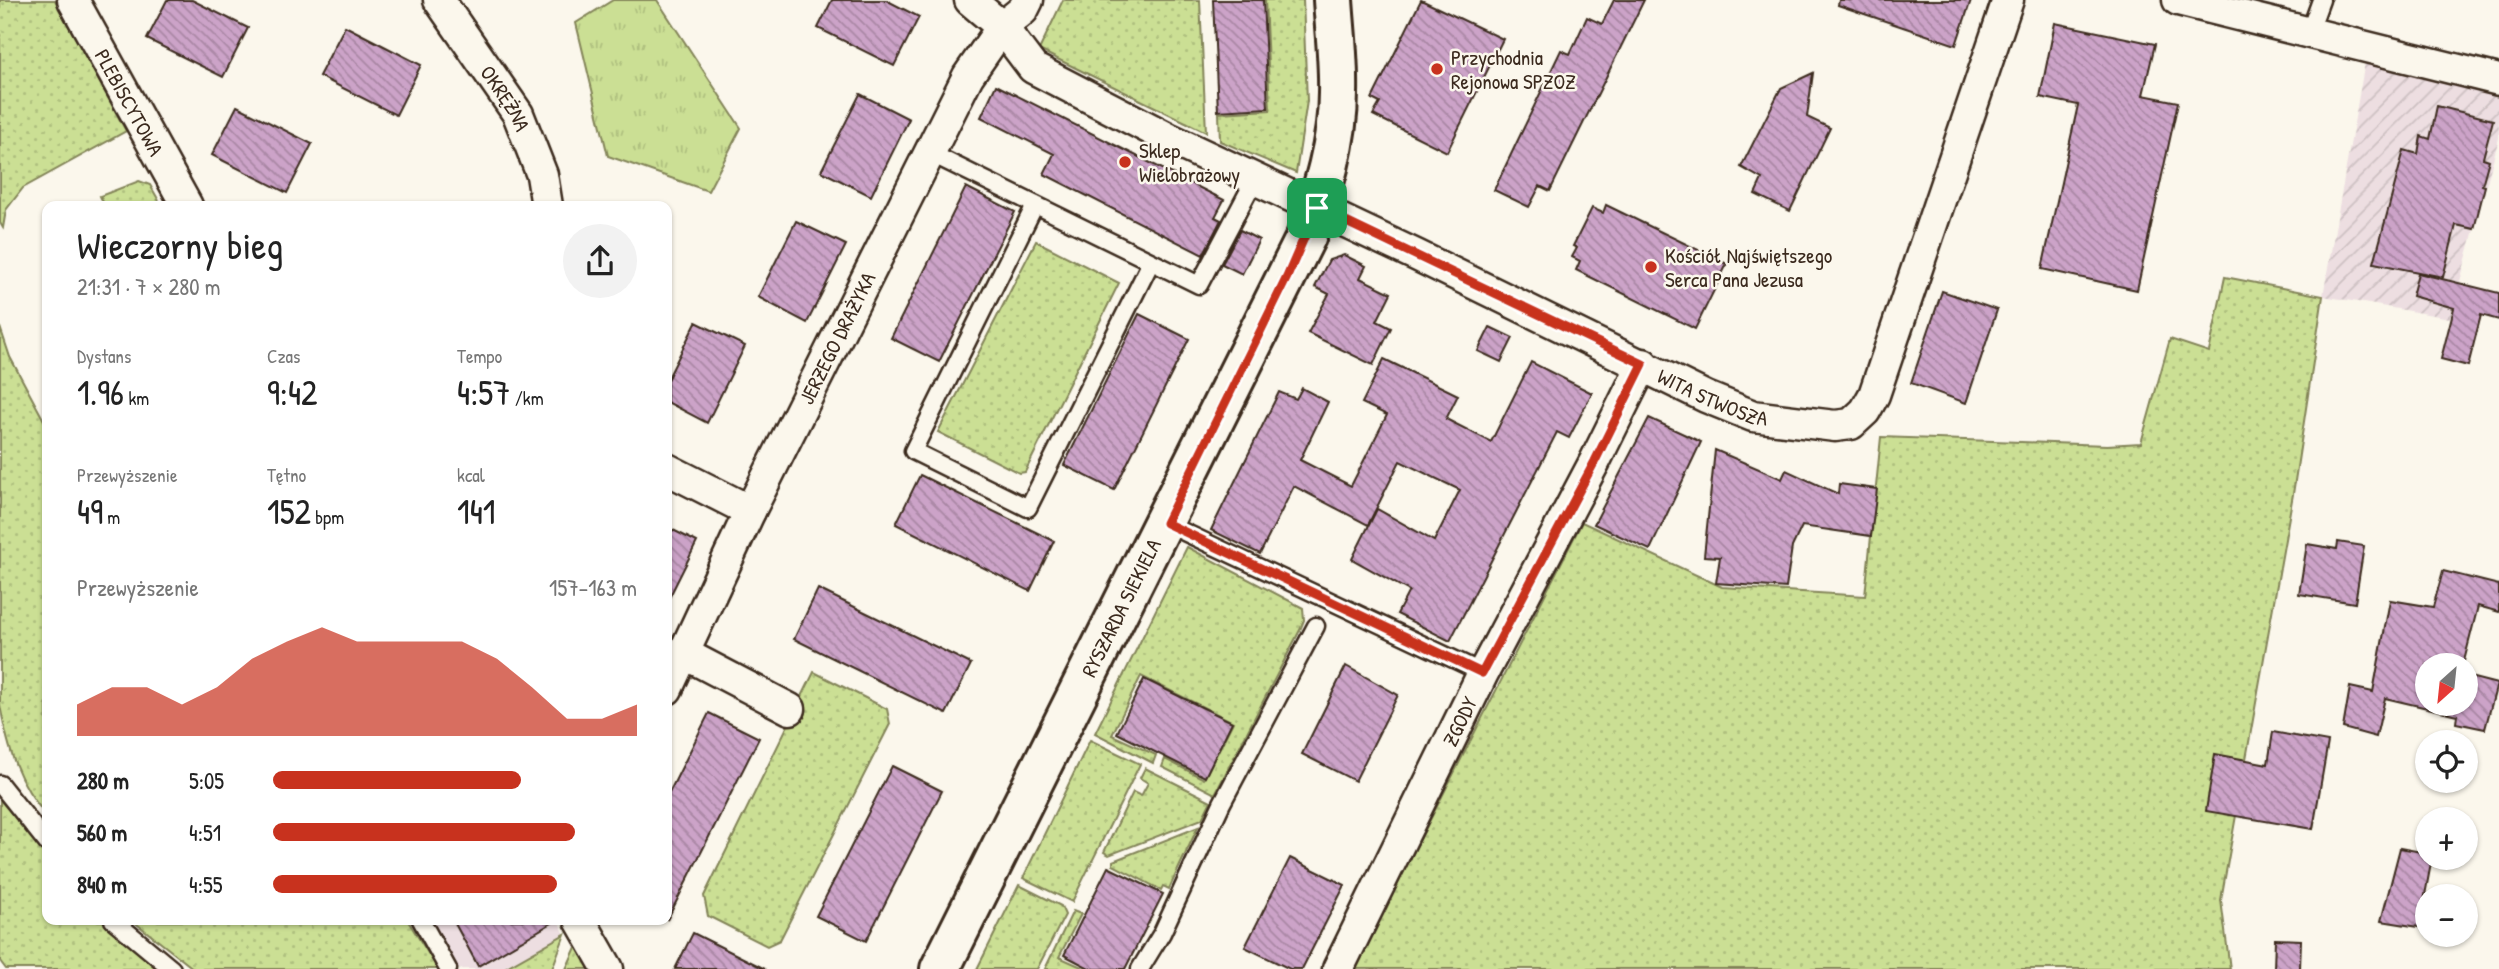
<!DOCTYPE html>
<html lang="pl">
<meta charset="utf-8">
<style>
:root{--surface:#fff;--page:#f2f2f2;--text:#222;--muted:#767676;--accent:#c8321e}
body{margin:0;font-family:"Patrick Hand",sans-serif;background:var(--page);color:var(--text);height:100vh;display:flex;flex-direction:column;font-size:26px;white-space:nowrap}
*{box-sizing:border-box;margin:0}
p{font-size:23px;color:var(--muted)}
.icon{flex:none;width:38px;height:38px;fill:none;stroke:currentColor;stroke-width:2;stroke-linecap:round;stroke-linejoin:round}
.map{position:relative;flex:1;overflow:hidden}
.drawer{position:absolute;left:42px;top:201px;width:630px;height:724px;display:flex;flex-direction:column;background:var(--surface);border-radius:14px;box-shadow:0 2px 5px #0004}
.drawer>*{flex:none}
.needle{width:46px;rotate:207deg}
.tools{position:absolute;left:2415px;top:653px;display:grid;gap:14px}
.tools a{display:grid;place-items:center;width:63px;height:63px;border-radius:50%;background:var(--surface);box-shadow:0 2px 5px #0004;font-size:35px}
.pin{position:absolute;display:grid;place-items:center;width:60px;height:60px;color:#fff;margin:-30px;border-radius:14px;box-shadow:0 4px 10px #0006}
.round{display:grid;place-items:center;flex:none;width:74px;height:74px;border-radius:37px;background:var(--page)}
.overview{display:flex;align-items:center;justify-content:space-between;height:119px;padding:0 35px}
h1{font-size:38px;font-weight:600;line-height:52px}
.stats{display:grid;grid-template-columns:repeat(3,1fr);gap:10px;height:119px;padding:7px 35px}
.stats div{display:grid;align-content:center}
.stats b{font-size:35px;font-weight:600}
.stats small{font-size:19px;font-weight:400}
.stats p{font-size:19px}
.chart{height:196px;padding:14px 35px}
.chart p{display:flex;justify-content:space-between}
.chart svg{width:100%;height:126px;margin-top:7px;fill:var(--accent);opacity:.7}
ul{padding:0 35px;list-style:none;font-size:23px}
li{display:grid;grid-template-columns:112px 84px 1fr;align-items:center;height:52px}
li i{height:18px;border-radius:9px;background:var(--accent)}
.map>svg:first-child{display:block}
.built{fill:#eddee1}
.industrial{fill:url(#industrial-furrows)}
.grass{fill:url(#grass-dots);stroke:#838459;stroke-width:2}
.park{fill:url(#park-tufts);stroke:#838459;stroke-width:2}
.building{fill:url(#building-back-hatch);stroke:#3b2a1e;stroke-width:2}
.lines{fill:none;stroke-linecap:round;stroke-linejoin:round}
.lane-casing{stroke:#3b2a1e;stroke-width:21}
.street-casing{stroke:#3b2a1e;stroke-width:35}
.secondary-casing{stroke:#3b2a1e;stroke-width:44}
.lane{stroke:#fbf7ec;stroke-width:16}
.street{stroke:#fbf7ec;stroke-width:30}
.secondary{stroke:#fbf7ec;stroke-width:38}
.route-casing{stroke:#fff;stroke-width:14}
.route{stroke:#c8321e;stroke-width:9}
.poi-dot{fill:#c8321e;stroke:#fbf7ec;stroke-width:2.5}
.labels{text-anchor:middle;dominant-baseline:central;stroke-width:5;stroke-linejoin:round;paint-order:stroke}
.poi-label{font-size:21px;fill:#3b2a1e;stroke:#fbf7ec;text-anchor:start}
.street-label{font-size:21px;fill:#3b2a1e;stroke:#fbf7ec}
</style>
<div class="map">
<svg width="2499" height="969" viewBox="0 0 2499 969">
<defs>
<pattern id="industrial-furrows" width="10" height="10" patternUnits="userSpaceOnUse" patternTransform="scale(1.75)"><rect width="10" height="10" fill="#eddee1"/><path d="M-1 1l2-2M0 10L10 0M9 11l2-2" fill="none" stroke="#ccbfc1"/></pattern>
<pattern id="grass-dots" width="8" height="8" patternUnits="userSpaceOnUse" patternTransform="scale(1.75)"><rect width="8" height="8" fill="#cbdf94"/><path d="M2 2h.1M6 6h.1" fill="none" stroke="#afc07f" stroke-width="1.8" stroke-linecap="round"/></pattern>
<pattern id="park-tufts" width="24" height="20" patternUnits="userSpaceOnUse" patternTransform="scale(1.75)"><rect width="24" height="20" fill="#cbdf94"/><path d="M3 7l-1-3M5 7V3M7 7l1-3M15 17l-1-3M17 17v-4M19 17l1-3" fill="none" stroke="#afc07f"/></pattern>
<pattern id="building-back-hatch" width="6" height="6" patternUnits="userSpaceOnUse" patternTransform="scale(1.75)"><rect width="6" height="6" fill="#cca3c8"/><path d="M-1 5l2 2M0 0l6 6M5-1l2 2" fill="none" stroke="#a785a2"/></pattern>
</defs>
<rect width="100%" height="100%" fill="#fbf7ec"/>
<filter id="ink" filterUnits="userSpaceOnUse"><feTurbulence type="fractalNoise" baseFrequency=".0143" numOctaves="2"/><feDisplacementMap in="SourceGraphic" scale="14" xChannelSelector="R" yChannelSelector="G"/><feConvolveMatrix kernelMatrix="1 2 1 2 8 2 1 2 1" color-interpolation-filters="sRGB"/></filter>
<g filter="url(#ink)">
<polygon class="built" points="432,921 558,921 565,934 503,969 459,969"/>
<polygon class="industrial" points="2365,62 2499,93 2499,138 2450,318 2323,296"/>
<g class="grass">
<polygon points="0,0 55,0 126,131 23,188 6,210 3,228 0,223"/>
<polygon points="1063,0 1200,0 1206,132 1039,50"/>
<polygon points="1265,0 1303,0 1307,101 1296,173 1220,141 1219,113 1270,110"/>
<polygon points="139,181 150,185 162,206 105,206 100,196"/>
<polygon points="1036,241 1119,283 1025,472 1019,473 938,432"/>
<polygon points="2225,277 2323,296 2293,494 2221,900 2230,969 1354,969 1582,522 1722,587 1865,596 1881,437 2107,445 2141,443 2170,339 2209,352"/>
<path d="M0 327 10 357 47 426V816C17 782 8 748 0 705Z"/>
<polygon points="1187,547 1303,608 1304,620 1300,630 1215,794 1162,767 1165,759 1204,779 1233,722 1141,676 1112,735 1156,755 1153,763 1095,733"/>
<polygon points="814,672 887,709 890,724 780,940 767,946 708,916 704,896"/>
<polygon points="1090,740 1140,764 1072,902 1023,878"/>
<polygon points="1145,768 1211,801 1202,819 1109,855 1104,852 1133,792 1141,796 1148,783 1140,778"/>
<polygon points="0,800 47,854 47,920 105,921 162,969 6,969 0,961"/>
<polygon points="1198,827 1169,889 1163,886 1161,890 1113,865 1113,861"/>
<polygon points="1019,885 1061,906 1065,915 1037,969 977,969"/>
<polygon points="1073,911 1081,914 1059,957 1086,969 1045,969"/>
<polygon points="133,921 408,921 438,969 194,969"/>
<polygon points="565,934 552,969 503,969"/>
<polygon points="577,945 601,969 566,969"/>
</g>
<polygon class="park" points="613,0 657,0 741,128 708,191 608,156 576,23"/>
<g class="building">
<polygon points="167,0 192,0 248,28 223,77 147,39"/>
<polygon points="832,0 886,0 919,17 894,66 818,28"/>
<polygon points="1213,0 1263,0 1268,108 1218,111"/>
<polygon points="1421,0 1503,39 1447,152 1373,115 1380,103 1372,99"/>
<polygon points="1614,0 1644,0 1550,191 1540,186 1529,207 1494,190 1561,50 1570,54 1587,17 1602,24"/>
<polygon points="1839,0 1971,0 1956,45 1838,5"/>
<polygon points="2055,23 2155,44 2143,95 2178,102 2137,290 2042,269 2078,105 2040,97"/>
<polygon points="345,26 421,65 396,115 319,76"/>
<polygon points="1813,73 1807,117 1830,128 1790,211 1755,194 1762,179 1741,167 1781,88"/>
<polygon points="996,85 1224,200 1215,217 1221,220 1203,255 1044,174 1054,154 981,117"/>
<polygon points="860,94 909,119 871,196 821,171"/>
<polygon points="237,106 312,144 287,193 212,155"/>
<polygon points="2437,106 2493,120 2483,158 2489,160 2482,185 2485,186 2474,229 2456,225 2443,277 2374,263 2404,150 2418,154 2421,136 2430,139"/>
<polygon points="966,187 1015,212 939,362 891,338"/>
<polygon points="1606,205 1727,264 1695,329 1576,270 1580,261 1572,257 1577,248 1573,246 1592,208 1603,213"/>
<polygon points="796,221 846,245 807,323 758,297"/>
<polygon points="1240,230 1259,240 1242,274 1222,264"/>
<polygon points="1344,255 1366,266 1360,278 1391,293 1377,321 1391,328 1373,365 1308,333 1329,294 1315,287 1329,260"/>
<polygon points="2418,273 2499,293 2499,320 2481,315 2468,366 2441,359 2454,308 2412,296"/>
<polygon points="1942,291 1997,310 1966,403 1911,383"/>
<polygon points="1139,314 1189,339 1114,490 1064,465"/>
<polygon points="696,322 745,346 707,423 667,402 667,380"/>
<polygon points="1490,327 1513,338 1501,362 1478,351"/>
<polygon points="1384,359 1458,395 1446,419 1491,442 1531,362 1592,393 1569,438 1557,432 1450,641 1397,614 1409,591 1352,559 1377,509 1434,541 1460,490 1400,461 1368,525 1294,486 1260,554 1211,530 1279,392 1296,399 1302,388 1328,402 1300,460 1351,486 1387,415 1362,403"/>
<polygon points="1649,418 1701,442 1650,550 1594,524"/>
<polygon points="1715,450 1782,479 1786,470 1838,494 1839,484 1877,489 1871,536 1802,526 1792,547 1786,588 1716,583 1720,557 1704,556"/>
<polygon points="920,475 1054,541 1030,591 896,524"/>
<polygon points="667,527 697,542 667,602"/>
<polygon points="2338,542 2364,546 2355,603 2299,594 2307,544 2337,549"/>
<polygon points="2443,571 2499,585 2499,612 2478,606 2463,665 2427,665 2427,704 2466,704 2466,676 2497,684 2485,729 2456,723 2457,715 2385,698 2376,737 2343,728 2350,687 2373,692 2390,600 2433,607"/>
<polygon points="818,589 971,664 946,714 794,639"/>
<polygon points="1346,666 1398,695 1355,781 1302,754"/>
<polygon points="1144,679 1232,722 1205,777 1117,733"/>
<polygon points="709,713 759,738 667,920 667,797"/>
<polygon points="2273,732 2328,742 2313,829 2206,811 2215,754 2268,764"/>
<polygon points="892,766 942,791 866,941 816,916"/>
<polygon points="2400,848 2427,853 2427,858 2432,858 2419,927 2381,921"/>
<polygon points="1290,858 1345,885 1302,969 1290,969 1245,947"/>
<polygon points="1108,867 1163,894 1125,969 1091,969 1064,955"/>
<polygon points="453,920 557,920 478,966"/>
<polygon points="693,933 765,969 675,969"/>
<polygon points="2275,939 2301,940 2300,969 2274,969"/>
</g>
<g class="lines">
<g class="lane-casing">
<g id="lane">
<polyline points="2309,33 2321,0"/>
<polyline points="930,153 1199,285 1255,179"/>
<polyline points="1035,205 913,451 1028,508 1151,262"/>
<polyline points="1165,523 1483,673"/>
<polyline points="0,784 47,843"/>
<polyline points="113,920 172,969"/>
<polyline points="421,920 448,969"/>
<polyline points="1140,969 1162,933 1222,803 1316,626"/>
</g>
</g>
<g class="street-casing">
<g id="street">
<path id="s1" d="M73 0 187 206"/>
<path id="s2" d="M439 0 518 114 542 175 547 206"/>
<path id="s3" d="M970 0 1002 27 1033 68 1168 138 1416 255 1706 397 1753 416 1835 426 1851 424 1865 411 1874 395 2008 0"/>
<polyline points="2178,0 2499,80"/>
<polyline points="667,469 750,511"/>
<polyline points="683,653 790,709"/>
<path id="s4" d="M667 689 750 511 968 76 1002 27 1023 10 1028 0"/>
<polyline points="580,920 608,969"/>
<path id="s5" d="M1338 969 1483 673 1595 461 1643 364"/>
</g>
</g>
<g class="secondary-casing">
<g id="secondary">
<path id="s6" d="M940 969 1306 237C1323 190 1338 143 1338 93 1339 62 1335 31 1333 0"/>
</g>
</g>
<use href="#lane" class="lane"/>
<use href="#street" class="street"/>
<use href="#secondary" class="secondary"/>
</g>
</g>
<g class="lines" filter="url(#ink)">
<g class="route-casing">
<polygon id="route" points="1317,208 1643,364 1595,461 1482,673 1166,523 1287,277"/>
</g>
<use href="#route" class="route"/>
</g>
<g class="poi-dot">
<circle cx="1437" cy="69" r="7"/>
<circle cx="1125" cy="162" r="7"/>
<circle cx="1651" cy="267" r="7"/>
</g>
<g class="labels">
<g class="poi-label">
<text x="1451" y="57">Przychodnia<tspan x="1451" dy="24">Rejonowa SPZOZ</tspan></text>
<text x="1139" y="150">Sklep<tspan x="1139" dy="24">Wielobrażowy</tspan></text>
<text x="1665" y="255">Kościół Najświętszego<tspan x="1665" dy="24">Serca Pana Jezusa</tspan></text>
</g>
<g class="street-label">
<text stroke="none"><textPath href="#s2" startOffset="119">OKRĘŻNA</textPath></text>
<text stroke="none"><textPath href="#s1" startOffset="117">PLEBISCYTOWA</textPath></text>
<text stroke="none"><textPath href="#s4" startOffset="390">JERZEGO DRAŻYKA</textPath></text>
<text stroke="none"><textPath href="#s3" startOffset="849">WITA STWOSZA</textPath></text>
<text stroke="none"><textPath href="#s6" startOffset="404">RYSZARDA SIEKIELA</textPath></text>
<text stroke="none"><textPath href="#s5" startOffset="276">ZGODY</textPath></text>
</g>
</g>
</svg>
<div class="tools">
<a><svg class="needle" viewBox="-14 -14 28 28"><path d="M0-13l5 13h-10z" fill="#e53935"/><path d="M0 13l5-13h-10z" fill="#767676"/></svg></a>
<a><svg class="icon" aria-label="locate" viewBox="0 0 24 24"><circle cx="12" cy="12" r="6"/><path d="M12 2v4M12 18v4M2 12h4M18 12h4"/></svg></a>
<a>+</a>
<a>−</a>
</div>
<div class="pin" style="left:1317px;top:208px;background:#1e9e55"><svg class="icon" aria-label="arrive" viewBox="0 0 24 24"><path d="M6 21V4h12l-3 4 3 4H6"/></svg></div>
<section class="drawer">
<div class="overview"><div><h1>Wieczorny bieg</h1><p>21:31 · 7 × 280 m</p></div><a class="round"><svg class="icon" aria-label="share" viewBox="0 0 24 24"><path d="M12 15V3M7 8l5-5 5 5M5 13v7h14v-7"/></svg></a></div>
<div class="stats">
<div><p>Dystans</p><b>1.96<small> km</small></b></div>
<div><p>Czas</p><b>9:42</b></div>
<div><p>Tempo</p><b>4:57<small> /km</small></b></div>
</div>
<div class="stats">
<div><p>Przewyższenie</p><b>49<small> m</small></b></div>
<div><p>Tętno</p><b>152<small> bpm</small></b></div>
<div><p>kcal</p><b>141</b></div>
</div>
<div class="chart"><p><span>Przewyższenie</span>157–163 m</p>
<svg viewBox="0 0 160 44" preserveAspectRatio="none"><path d="M0 44V33L10 27L20 27L30 33L40 27L50 17L60 11L70 6L80 11L90 11L100 11L110 11L120 17L130 27L140 38L150 38L160 33V44z"/></svg>
</div>
<ul>
<li><b>280 m</b>5:05<i style="width:68%"></i></li>
<li><b>560 m</b>4:51<i style="width:83%"></i></li>
<li><b>840 m</b>4:55<i style="width:78%"></i></li>
</ul>
</section>
</div>
